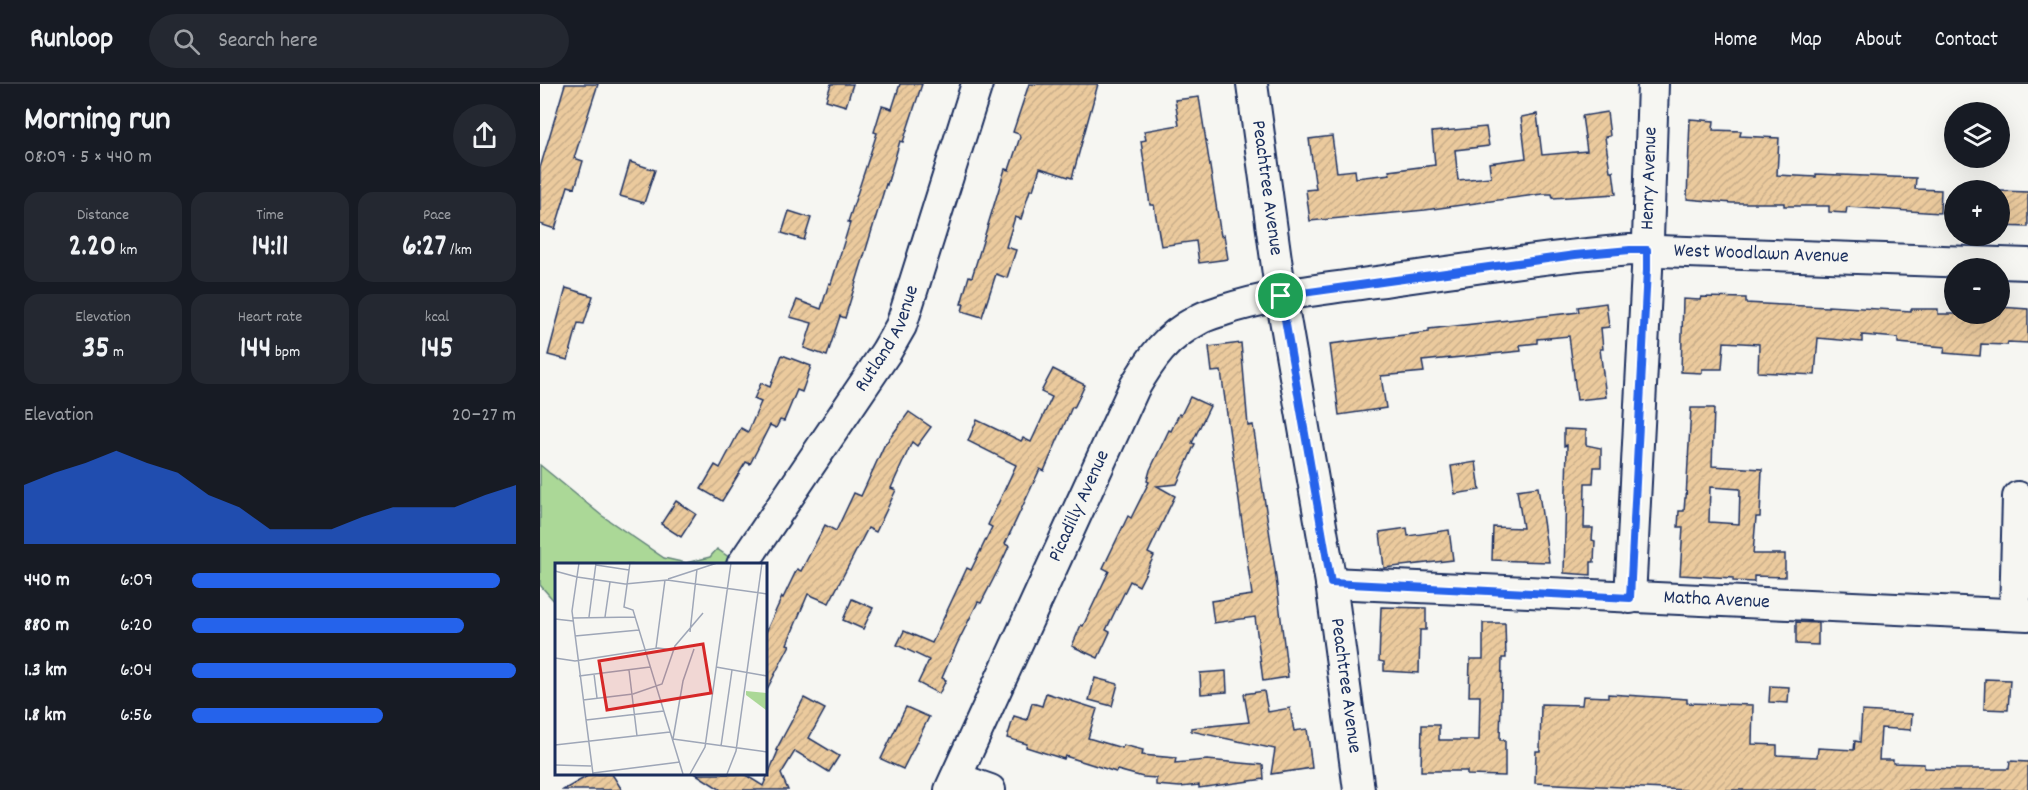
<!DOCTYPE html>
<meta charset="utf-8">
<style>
:root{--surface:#171b24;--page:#242831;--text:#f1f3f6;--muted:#9ea1a6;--line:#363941;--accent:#2563eb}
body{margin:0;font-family:Dekko,sans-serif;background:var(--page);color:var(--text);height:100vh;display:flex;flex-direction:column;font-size:22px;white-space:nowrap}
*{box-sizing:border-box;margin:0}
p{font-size:20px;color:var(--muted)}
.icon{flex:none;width:33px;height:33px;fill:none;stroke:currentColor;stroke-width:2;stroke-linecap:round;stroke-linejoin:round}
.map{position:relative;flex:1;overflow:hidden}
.panel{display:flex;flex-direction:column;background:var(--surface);width:540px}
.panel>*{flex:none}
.tools{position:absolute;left:1404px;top:18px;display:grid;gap:12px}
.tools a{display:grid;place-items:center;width:66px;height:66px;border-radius:50%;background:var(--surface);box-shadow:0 6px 24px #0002;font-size:30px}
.pin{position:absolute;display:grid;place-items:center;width:51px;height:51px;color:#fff;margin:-26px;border:3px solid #fff;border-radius:50%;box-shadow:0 2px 6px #0007}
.round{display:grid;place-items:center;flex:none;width:63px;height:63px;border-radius:32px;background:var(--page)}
.headline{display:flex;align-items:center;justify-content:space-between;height:102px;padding:0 24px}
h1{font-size:33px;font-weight:700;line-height:45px}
.stats{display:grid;grid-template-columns:repeat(3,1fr);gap:9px;height:102px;padding:6px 24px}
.stats div{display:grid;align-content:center;border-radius:15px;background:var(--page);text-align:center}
.stats b{font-size:30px;font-weight:700}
.stats small{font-size:16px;font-weight:400}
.stats p{font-size:16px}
.chart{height:168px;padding:12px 24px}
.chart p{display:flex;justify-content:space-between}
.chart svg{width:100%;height:108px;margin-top:6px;fill:var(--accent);opacity:.7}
ul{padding:0 24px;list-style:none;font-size:20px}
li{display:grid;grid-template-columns:96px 72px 1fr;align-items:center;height:45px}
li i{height:15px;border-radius:8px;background:var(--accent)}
header{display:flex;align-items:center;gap:36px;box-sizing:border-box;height:84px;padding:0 30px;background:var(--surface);border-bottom:2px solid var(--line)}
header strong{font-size:28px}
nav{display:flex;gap:33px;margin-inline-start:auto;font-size:21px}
.search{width:420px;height:54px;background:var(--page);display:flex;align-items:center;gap:15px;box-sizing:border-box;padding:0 21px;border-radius:33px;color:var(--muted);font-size:22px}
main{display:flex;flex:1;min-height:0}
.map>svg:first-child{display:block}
.green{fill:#abd897;stroke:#63847a;stroke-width:1.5}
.building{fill:url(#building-hatch);stroke:#1b2f5e;stroke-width:1.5;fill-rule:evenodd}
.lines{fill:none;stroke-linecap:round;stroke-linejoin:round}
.minor-casing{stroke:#1b2f5e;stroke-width:34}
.minor{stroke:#f6f6f2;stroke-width:30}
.route-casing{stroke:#fff;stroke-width:12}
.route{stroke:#2563eb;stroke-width:8}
.labels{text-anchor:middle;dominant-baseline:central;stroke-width:6;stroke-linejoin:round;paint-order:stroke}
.street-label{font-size:20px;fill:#1b2f5e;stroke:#f6f6f2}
.inset-road{fill:none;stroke:#9ea6b7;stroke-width:1.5}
.view{fill:#d62828;fill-opacity:0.15;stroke:#d62828;stroke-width:3}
.inset-edge{fill:none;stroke:#1b2f5e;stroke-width:3}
</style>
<header>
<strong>Runloop</strong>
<div class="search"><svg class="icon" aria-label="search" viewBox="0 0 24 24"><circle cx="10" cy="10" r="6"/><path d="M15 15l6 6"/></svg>Search here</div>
<nav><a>Home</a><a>Map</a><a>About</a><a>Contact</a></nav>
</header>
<main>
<section class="panel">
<div class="headline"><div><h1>Morning run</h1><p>08:09 · 5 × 440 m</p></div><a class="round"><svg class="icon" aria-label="share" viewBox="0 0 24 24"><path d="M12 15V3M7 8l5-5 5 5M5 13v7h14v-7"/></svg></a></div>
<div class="stats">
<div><p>Distance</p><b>2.20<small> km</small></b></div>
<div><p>Time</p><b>14:11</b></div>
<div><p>Pace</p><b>6:27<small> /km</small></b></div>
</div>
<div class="stats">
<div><p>Elevation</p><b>35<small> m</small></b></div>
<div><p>Heart rate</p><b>144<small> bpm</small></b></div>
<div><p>kcal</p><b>145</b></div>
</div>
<div class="chart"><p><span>Elevation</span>20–27 m</p>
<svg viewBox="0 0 160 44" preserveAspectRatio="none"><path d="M0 44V20L10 15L20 11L30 6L40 11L50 15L60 24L70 29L80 38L90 38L100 38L110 33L120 29L130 29L140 29L150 24L160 20V44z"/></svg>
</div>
<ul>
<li><b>440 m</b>6:09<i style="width:95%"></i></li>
<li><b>880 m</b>6:20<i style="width:84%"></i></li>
<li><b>1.3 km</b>6:04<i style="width:100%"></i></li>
<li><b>1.8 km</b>6:56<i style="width:59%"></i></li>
</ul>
</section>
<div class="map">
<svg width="1488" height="706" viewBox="0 0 1488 706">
<defs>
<pattern id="building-hatch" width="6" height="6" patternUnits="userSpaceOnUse" patternTransform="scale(1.5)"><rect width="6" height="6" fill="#ebca9d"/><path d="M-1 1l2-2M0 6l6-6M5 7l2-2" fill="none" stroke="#c9ae8a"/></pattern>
</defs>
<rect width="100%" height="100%" fill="#f6f6f2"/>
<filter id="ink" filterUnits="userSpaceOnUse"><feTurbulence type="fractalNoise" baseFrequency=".0167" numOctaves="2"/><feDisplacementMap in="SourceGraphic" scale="12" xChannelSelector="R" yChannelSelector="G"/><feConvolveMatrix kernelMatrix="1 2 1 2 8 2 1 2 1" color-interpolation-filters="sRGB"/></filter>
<g filter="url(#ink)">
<polygon class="green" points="0,381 61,431 124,474 146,479 170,473 177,465 196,478 194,481 16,481 16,519 0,501"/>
<g class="building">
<polygon points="25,0 58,0 34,74 43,77 35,104 28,102 15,145 0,140 0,84"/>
<polygon points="291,0 313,0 306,22 286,16"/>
<polygon points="360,0 382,0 363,58 360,57 347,101 346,100 305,234 300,232 287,272 264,264 272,239 250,233 257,216 281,225 289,199 291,200 310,139 308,138 337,49 334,48 342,22 352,25"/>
<polygon points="489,0 558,0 532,94 500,84 493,106 490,106 481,135 475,133 466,163 476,166 467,194 456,190 442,233 422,227 424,220 421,220 429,192 432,193 465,85 469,86 480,53 479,50 473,48"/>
<polygon points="659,13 681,152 684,151 688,175 659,179 656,157 621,162 614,121 610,121 601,57 606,56 604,47 639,41 635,16"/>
<polygon points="1067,28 1070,52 1065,53 1070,87 1073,87 1076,110 1013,114 1012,110 1002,110 885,126 770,137 766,106 776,105 769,55 792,52 797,88 815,86 816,94 850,90 849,87 895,81 892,48 946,43 949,62 915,66 918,96 951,93 949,79 986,74 981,33 997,30 1002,71 1047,67 1042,32"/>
<polygon points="1150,35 1174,37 1173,46 1201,47 1200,52 1239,54 1237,91 1276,93 1276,90 1376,94 1375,105 1401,106 1400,129 1307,123 1306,129 1289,128 1289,122 1244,122 1244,119 1192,119 1147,115"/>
<polygon points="90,78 115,86 104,119 80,112"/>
<polygon points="1460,107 1488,108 1488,143 1460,142"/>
<polygon points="249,127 271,134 264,156 242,149"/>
<polygon points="26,204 53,212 44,240 38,239 28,276 8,271"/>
<polygon points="1161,213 1206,214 1206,219 1242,221 1288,223 1288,222 1371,227 1371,225 1398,225 1398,230 1460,230 1460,223 1488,225 1488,259 1468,258 1467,261 1441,260 1440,272 1404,269 1405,263 1358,259 1358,254 1322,251 1322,258 1278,254 1275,291 1218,288 1219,260 1184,258 1182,285 1162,285 1162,289 1141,288 1143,215 1160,216"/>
<polygon points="1066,219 1069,243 1061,244 1063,265 1060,265 1066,313 1037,316 1029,252 997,255 997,259 980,261 981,267 882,277 884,288 841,292 846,324 799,331 790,260 889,248 889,245 1039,228 1038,223"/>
<polygon points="701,259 708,342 713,341 735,485 748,593 723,597 715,533 674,539 671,517 712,511 681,287 672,288 669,263"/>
<polygon points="242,271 271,282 262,308 257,306 244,337 240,336 236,344 230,341 210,380 206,378 182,417 161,405 175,381 180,384 201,344 208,348 221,318 214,315 221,299 230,303"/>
<polygon points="513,285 545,301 534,324 532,323 504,387 500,385 465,460 469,462 458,486 441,519 438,518 417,560 402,594 406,596 399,610 378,599 389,576 357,561 364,547 392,559 427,484 431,486 452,443 448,441 476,381 428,357 437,336 481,357 483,354 491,358 512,313 501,308"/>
<polygon points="650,313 670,322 652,359 655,360 637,400 617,402 635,412 608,469 614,472 599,502 590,497 566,546 570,548 558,574 532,562 541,541 543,542 569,487 563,484 588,432 591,434 609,398 607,397 610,386 629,346 631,347 639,330 641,331"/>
<path d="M1151 324H1174L1172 382 1222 385 1220 433H1216L1213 470H1245V493L1214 492V498L1193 497V494L1140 491 1143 443H1138L1139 427H1144L1145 414H1146ZM1170 403 1200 405 1199 440 1169 438Z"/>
<polygon points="369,328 391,343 377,362 372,358 351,404 356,406 336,448 328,444 289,519 268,510 247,560 250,561 225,609 225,550 242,513 243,514 257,485 261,487 285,441 296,447 314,409 321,412 344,362"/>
<polygon points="1024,345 1046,346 1046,361 1061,364 1061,383 1054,383 1053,399 1045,399 1044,444 1053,444 1052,456 1055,457 1054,478 1051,478 1051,491 1024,489 1027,361 1024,362"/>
<polygon points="936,378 940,406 915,410 911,382"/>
<polygon points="998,403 1009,478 952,476 953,443 983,444 977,406"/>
<polygon points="136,417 156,430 141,453 121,440"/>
<polygon points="867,444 868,452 909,446 913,476 844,484 840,448"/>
<polygon points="312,515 333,524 323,545 303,536"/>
<polygon points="841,523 886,524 886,546 880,546 879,589 844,587 844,578 839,577"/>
<polygon points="1256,538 1278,539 1278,561 1256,560"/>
<polygon points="943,539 965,539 966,574 962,574 960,656 965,656 965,692 927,691 927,687 881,687 882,641 899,641 899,656 939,656 940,612 929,612 930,575 943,575"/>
<polygon points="686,587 687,608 661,610 660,589"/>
<polygon points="555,594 578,600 572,622 549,616"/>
<polygon points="1445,595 1470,596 1468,626 1444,625"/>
<polygon points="1230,602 1249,603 1248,619 1229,618"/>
<polygon points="724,607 728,628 750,624 754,647 767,645 772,684 731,690 735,665 651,647 651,644 709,638 704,610"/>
<polygon points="506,609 557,625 548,654 582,664 583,661 603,666 602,671 636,674 635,679 667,676 723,681 724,695 659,704 659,701 640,703 616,701 616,694 603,693 577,686 576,688 525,672 524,675 486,663 487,660 467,654 474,632 487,636 492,619 502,622"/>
<polygon points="1068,610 1147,615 1147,619 1213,621 1212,660 1237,661 1237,671 1277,673 1278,664 1314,666 1315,657 1320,658 1322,627 1372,630 1371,646 1341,644 1339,676 1353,676 1353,679 1384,680 1384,684 1417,685 1469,685 1470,677 1488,678 1488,706 1147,706 995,699 996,667 1000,667 1001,620 1042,621 1043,612 1068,613"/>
<polygon points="264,614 285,625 269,654 299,672 289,688 255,667 241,690 248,706 181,706 156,690 204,690 223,702 238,667 236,666"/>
<polygon points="366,623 389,633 363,685 341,675"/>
<polygon points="51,690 72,690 82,706 23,706"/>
</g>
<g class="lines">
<g class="minor-casing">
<g id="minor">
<path id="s1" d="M712 0 741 212 791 499 819 706"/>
<path id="s2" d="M202 481 346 268 361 242 437 0"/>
<path id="s3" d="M791 499 1488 531"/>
<path id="s4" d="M1090 514 1107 186 1113 0"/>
<polyline points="1475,530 1478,413"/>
<polyline points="416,694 450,706"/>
<path id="s5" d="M410 706 594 304C612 273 626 253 658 236 666 231 675 229 684 226 733 210 785 205 836 198 921 186 1005 173 1090 166L1488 180"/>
</g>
</g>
<use href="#minor" class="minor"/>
</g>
</g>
<g class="lines" filter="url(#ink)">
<g class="route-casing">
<polygon id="route" points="1090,166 1107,166 1107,186 1090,514 791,499 741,212 1035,171"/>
</g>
<use href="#route" class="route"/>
</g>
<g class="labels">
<g class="street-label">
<text stroke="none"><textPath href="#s4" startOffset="420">Henry Avenue</textPath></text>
<text stroke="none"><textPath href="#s1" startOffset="105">Peachtree Avenue</textPath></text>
<text stroke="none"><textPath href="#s5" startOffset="1107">West Woodlawn Avenue</textPath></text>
<text stroke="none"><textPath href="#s2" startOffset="270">Rutland Avenue</textPath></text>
<text stroke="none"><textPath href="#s5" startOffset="312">Picadilly Avenue</textPath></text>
<text stroke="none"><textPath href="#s3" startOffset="386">Matha Avenue</textPath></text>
<text stroke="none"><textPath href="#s1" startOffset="609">Peachtree Avenue</textPath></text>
</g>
</g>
<g transform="translate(15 479)">
<rect width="212" height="212" fill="#f6f6f2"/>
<path d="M191 128 211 130V147L191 132Z" fill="#abd897"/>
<path class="inset-road" d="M24 0 17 48 38 211M75 0 69 44 78 47 128 211M41 2 74 7M0 8 22 14M22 14 70 21 112 17 212 31M113 16 162 0M34 54 41 0M50 54 55 19M18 55 80 54M0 56 18 58M135 69 142 6M20 73 84 67M101 85 110 17M0 95 20 98 103 85 119 87M161 104 212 113M74 107 82 173M39 111 42 135M24 113 95 104M28 137 78 131 107 121 120 83 148 50M31 157 109 148M118 176 212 189M118 176 128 118 139 86M0 182 115 169M166 183 177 107M0 202 36 203M38 210 125 199M135 211 150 184 176 0M172 211 181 188 207 0"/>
<path class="view" d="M148 81 156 130 52 147 44 98Z"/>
<rect width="212" height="212" class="inset-edge"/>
</g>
</svg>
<div class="tools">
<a><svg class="icon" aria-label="layers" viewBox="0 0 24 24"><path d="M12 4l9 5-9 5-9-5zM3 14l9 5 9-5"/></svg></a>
<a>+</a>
<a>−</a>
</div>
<div class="pin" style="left:741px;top:212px;background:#1e9e55"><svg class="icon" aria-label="arrive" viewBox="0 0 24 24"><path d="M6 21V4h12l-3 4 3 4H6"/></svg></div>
</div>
</main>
